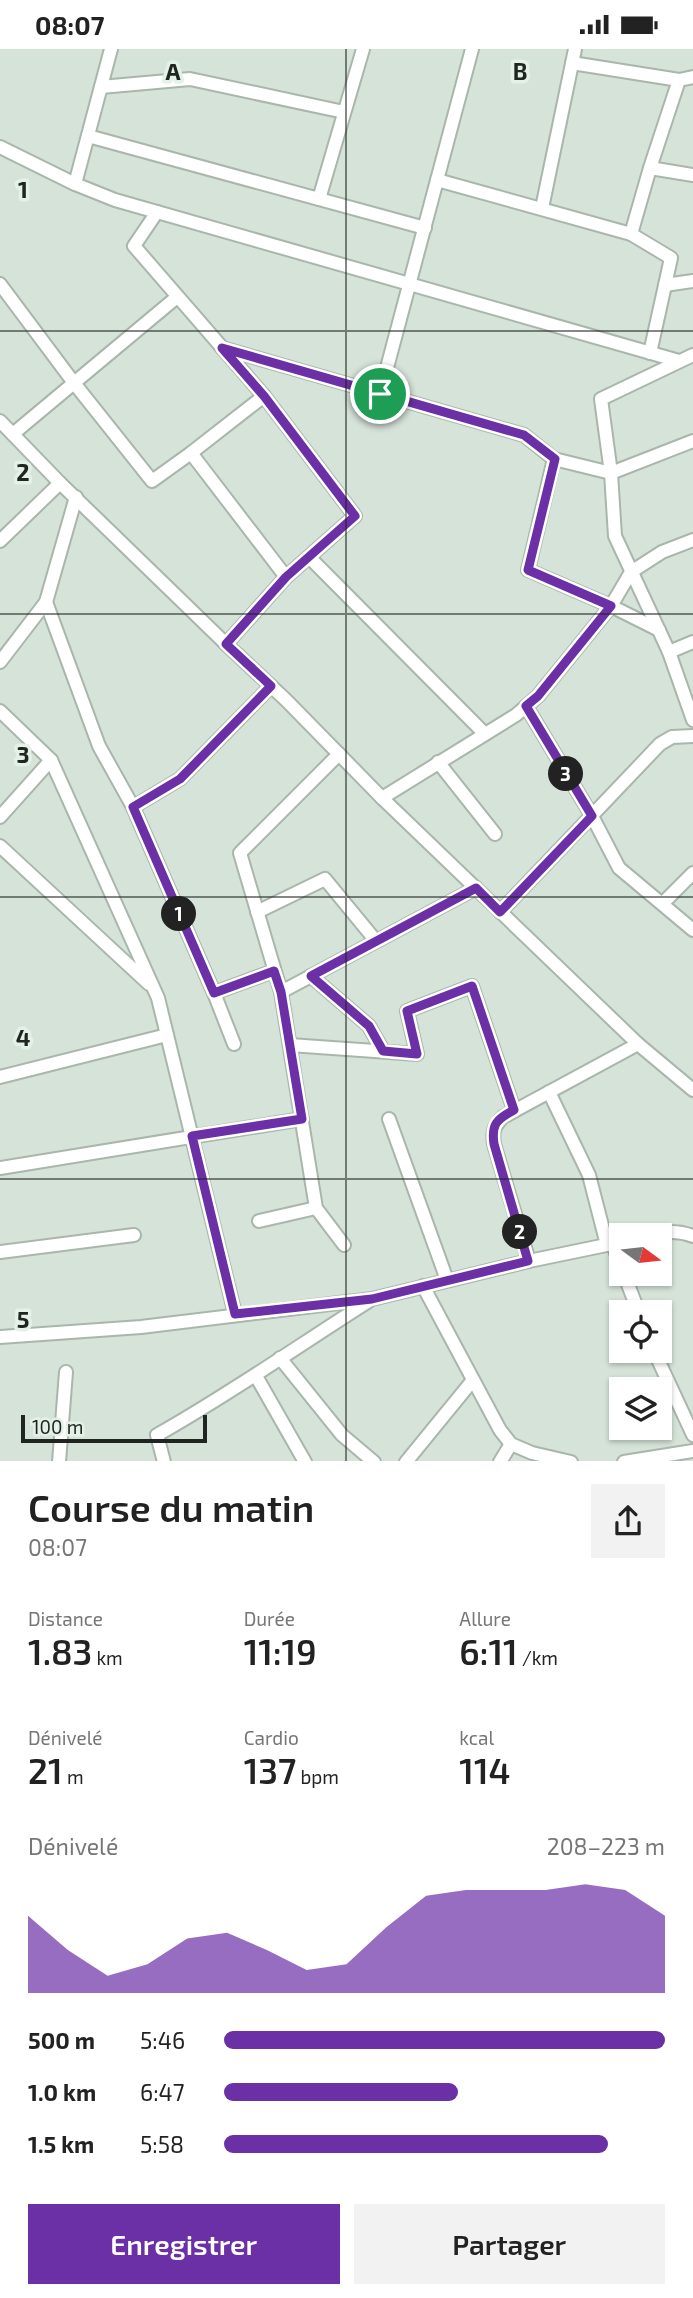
<!DOCTYPE html>
<html lang="fr">
<meta charset="utf-8">
<style>
:root{--surface:#fff;--page:#f2f2f2;--text:#222;--muted:#767676;--accent:#6b30a6}
body{margin:0;font-family:"Exo 2",sans-serif;background:var(--page);color:var(--text);height:100vh;display:flex;flex-direction:column;font-size:26px;white-space:nowrap}
*{box-sizing:border-box;margin:0}
p{font-size:23px;color:var(--muted)}
.icon{flex:none;width:38px;height:38px;fill:none;stroke:currentColor;stroke-width:2;stroke-linecap:round;stroke-linejoin:round}
.map{position:relative;height:1412px;overflow:hidden}
.panel{display:flex;flex-direction:column;background:var(--surface);flex:1}
.panel>*{flex:none}
.needle{width:46px;rotate:105deg}
.fabs{position:absolute;left:609px;top:1174px;display:grid;gap:14px}
.fabs a{display:grid;place-items:center;width:63px;height:63px;border-radius:0px;background:var(--surface);box-shadow:0 2px 5px #0004;font-size:35px}
.scale{position:absolute;left:21px;bottom:18px;width:186px;box-sizing:border-box;padding-left:7px;border:4px solid #202521;border-top:0;font-size:19px;line-height:24px;white-space:nowrap;color:#202521;-webkit-text-stroke:5px #e3f1e6;paint-order:stroke}
.pin{position:absolute;display:grid;place-items:center;width:60px;height:60px;color:#fff;margin:-30px;border:4px solid #fff;border-radius:50%;box-shadow:0 2px 7px #0007}
.km{position:absolute;width:35px;height:35px;margin:-18px;border-radius:50%;background:#222;color:#fff;font-size:19px;line-height:35px;text-align:center}
.round{display:grid;place-items:center;flex:none;width:74px;height:74px;border-radius:0px;background:var(--page)}
.head{display:flex;align-items:center;justify-content:space-between;height:119px;padding:0 28px}
h1{font-size:38px;font-weight:600;line-height:52px}
.figures{display:grid;grid-template-columns:repeat(3,1fr);gap:10px;height:119px;padding:7px 28px}
.figures div{display:grid;align-content:center}
.figures b{font-size:35px;font-weight:600}
.figures small{font-size:19px;font-weight:400}
.figures p{font-size:19px}
.chart{height:196px;padding:14px 28px}
.chart p{display:flex;justify-content:space-between}
.chart svg{width:100%;height:126px;margin-top:7px;fill:var(--accent);opacity:.7}
.button{display:flex;gap:14px;margin-top:auto;padding:14px 28px}
.button a{flex:1;height:80px;border-radius:0px;background:var(--accent);color:#fff;font-size:28px;font-weight:600;line-height:80px;text-align:center}
.button a+a{background:var(--page);color:var(--text)}
ul{padding:0 28px;list-style:none;font-size:23px}
li{display:grid;grid-template-columns:112px 84px 1fr;align-items:center;height:52px}
li i{height:18px;border-radius:9px;background:var(--accent)}
.status{display:flex;justify-content:space-between;align-items:center;height:49px;padding:0 35px;background:var(--surface);direction:ltr}
.status svg{height:19px;fill:currentColor}
.map>svg:first-child{display:block}
.lines{fill:none;stroke-linecap:round;stroke-linejoin:round}
.street-casing{stroke:#a9b6ac;stroke-width:16}
.street{stroke:#fff;stroke-width:12}
.route-casing{stroke:#fff;stroke-width:14}
.route{stroke:#6b30a6;stroke-width:9}
.grid{fill:none;stroke:#202521;stroke-width:2;stroke-opacity:0.55}
.grid-label{font-size:23px;text-anchor:middle;font-weight:bold;fill:#202521;stroke:#e3f1e6;stroke-width:7;stroke-linejoin:round;paint-order:stroke}
</style>
<div class="status"><b>08:07</b><svg viewBox="0 0 49 12"><path d="M0 12V9h3v3zM5 12V6h3v6zM10 12V3h3v9zM15 12V0h3v12zM26 1h20v11H26zM47 4h2v5h-2z"/></svg></div>
<div class="map">
<svg width="693" height="1413" viewBox="0 0 693 1413">
<rect width="100%" height="100%" fill="#d6e3d9"/>
<g class="lines">
<g class="street-casing">
<g id="street">
<polyline points="572,14 679,31 693,28"/>
<polyline points="101,38 190,30 344,63"/>
<polyline points="88,87 425,179"/>
<polyline points="0,98 75,135 115,151 679,312"/>
<polyline points="650,119 693,126"/>
<polyline points="437,131 631,185 671,209 650,304"/>
<polyline points="75,135 111,0"/>
<polyline points="319,150 363,0"/>
<polyline points="542,159 575,0"/>
<polyline points="157,163 134,197 264,347 355,467 286,528 226,595"/>
<polyline points="631,185 650,119 679,31"/>
<polyline points="0,235 74,334 152,432 191,404"/>
<polyline points="665,236 693,232"/>
<polyline points="222,299 524,386 554,410"/>
<polyline points="693,306 601,350 611,424 615,487 669,603 693,671"/>
<polyline points="380,345 472,0"/>
<polyline points="264,347 191,404 286,528"/>
<polyline points="0,372 60,434 226,595 286,651 382,749 638,995 693,1041"/>
<polyline points="14,384 177,248"/>
<polyline points="0,492 60,434"/>
<polyline points="310,509 485,685"/>
<polyline points="46,553 99,697 133,758 214,944 234,995"/>
<polyline points="659,581 611,557 528,521 554,410 611,424 693,392"/>
<polyline points="669,603 693,593"/>
<polyline points="0,613 46,553 76,448"/>
<polyline points="526,657 592,767 619,819 693,881"/>
<polyline points="0,662 51,711 158,949 235,1265"/>
<polyline points="339,705 240,804 281,943 316,1159 344,1196"/>
<polyline points="438,713 495,785"/>
<polyline points="382,749 516,666 538,647 611,557 631,523 662,503 693,491"/>
<polyline points="133,758 180,730 271,637"/>
<polyline points="0,768 51,711"/>
<polyline points="0,797 149,935"/>
<polyline points="663,854 693,824"/>
<polyline points="257,863 325,830 376,892"/>
<polyline points="500,863 660,695 672,688 693,687"/>
<polyline points="311,927 369,977 383,1002"/>
<polyline points="281,943 476,839"/>
<polyline points="214,944 274,922"/>
<polyline points="290,996 417,1005 407,962 472,937 514,1061"/>
<polyline points="0,1028 167,986"/>
<polyline points="549,1043 589,1126 607,1196"/>
<polyline points="389,1070 447,1231"/>
<polyline points="0,1119 302,1070"/>
<polyline points="259,1172 316,1159"/>
<path d="M648 1186C664 1183 677 1181 693 1187"/>
<polyline points="613,1195 621,1217"/>
<polyline points="0,1203 134,1186"/>
<path d="M529 1212 494 1095C492 1082 494 1077 503 1068L638 995"/>
<polyline points="624,1225 639,1264"/>
<polyline points="423,1237 500,1381 511,1395 532,1404 571,1413"/>
<polyline points="0,1288 141,1278 372,1250 529,1212 621,1193"/>
<polyline points="654,1302 693,1386"/>
<polyline points="280,1309 342,1386 374,1413"/>
<polyline points="256,1327 305,1413"/>
<polyline points="59,1413 66,1323"/>
<path d="M164 1413 157 1386C230 1345 298 1297 369 1252"/>
<polyline points="406,1413 473,1331"/>
<polyline points="500,1413 511,1395"/>
<polyline points="624,1413 693,1402"/>
</g>
</g>
<use href="#street" class="street"/>
</g>
<g class="lines">
<g class="route-casing">
<path id="route" d="M222 299 524 386 555 410 528 521 611 557 538 647 526 657 592 767 500 863 476 839 311 927 369 977 383 1002 417 1005 407 962 472 937 514 1061C497 1070 491 1075 494 1095L528 1212 372 1250 235 1265 192 1087 302 1070 281 943 274 922 214 944 133 758 180 730 271 637 226 595 286 528 355 467 264 347Z"/>
</g>
<use href="#route" class="route"/>
</g>
<path class="grid" d="M346 0V1413M0 282H693M0 565H693M0 848H693M0 1130H693"/>
<g class="grid-label">
<text x="173" y="31">A</text>
<text x="520" y="31">B</text>
<text x="23" y="149">1</text>
<text x="23" y="432">2</text>
<text x="23" y="714">3</text>
<text x="23" y="997">4</text>
<text x="23" y="1279">5</text>
</g>
</svg>
<div class="fabs">
<a><svg class="needle" viewBox="-14 -14 28 28"><path d="M0-13l5 13h-10z" fill="#e53935"/><path d="M0 13l5-13h-10z" fill="#767676"/></svg></a>
<a><svg class="icon" aria-label="locate" viewBox="0 0 24 24"><circle cx="12" cy="12" r="6"/><path d="M12 2v4M12 18v4M2 12h4M18 12h4"/></svg></a>
<a><svg class="icon" aria-label="layers" viewBox="0 0 24 24"><path d="M12 4l9 5-9 5-9-5zM3 14l9 5 9-5"/></svg></a>
</div>
<div class="scale">100 m</div>
<div class="pin" style="left:380px;top:345px;background:#1e9e55"><svg class="icon" aria-label="arrive" viewBox="0 0 24 24"><path d="M6 21V4h12l-3 4 3 4H6"/></svg></div>
<b class="km" style="left:179px;top:865px">1</b>
<b class="km" style="left:520px;top:1183px">2</b>
<b class="km" style="left:566px;top:725px">3</b>
</div>
<section class="panel">
<div class="head"><div><h1>Course du matin</h1><p>08:07</p></div><a class="round"><svg class="icon" aria-label="share" viewBox="0 0 24 24"><path d="M12 15V3M7 8l5-5 5 5M5 13v7h14v-7"/></svg></a></div>
<div class="figures">
<div><p>Distance</p><b>1.83<small> km</small></b></div>
<div><p>Durée</p><b>11:19</b></div>
<div><p>Allure</p><b>6:11<small> /km</small></b></div>
</div>
<div class="figures">
<div><p>Dénivelé</p><b>21<small> m</small></b></div>
<div><p>Cardio</p><b>137<small> bpm</small></b></div>
<div><p>kcal</p><b>114</b></div>
</div>
<div class="chart"><p><span>Dénivelé</span>208–223 m</p>
<svg viewBox="0 0 160 44" preserveAspectRatio="none"><path d="M0 44V17L10 29L20 38L30 34L40 25L50 23L60 29L70 36L80 34L90 21L100 10L110 8L120 8L130 8L140 6L150 8L160 17V44z"/></svg>
</div>
<ul>
<li><b>500 m</b>5:46<i style="width:100%"></i></li>
<li><b>1.0 km</b>6:47<i style="width:53%"></i></li>
<li><b>1.5 km</b>5:58<i style="width:87%"></i></li>
</ul>
<div class="button"><a>Enregistrer</a><a>Partager</a></div>
</section>
